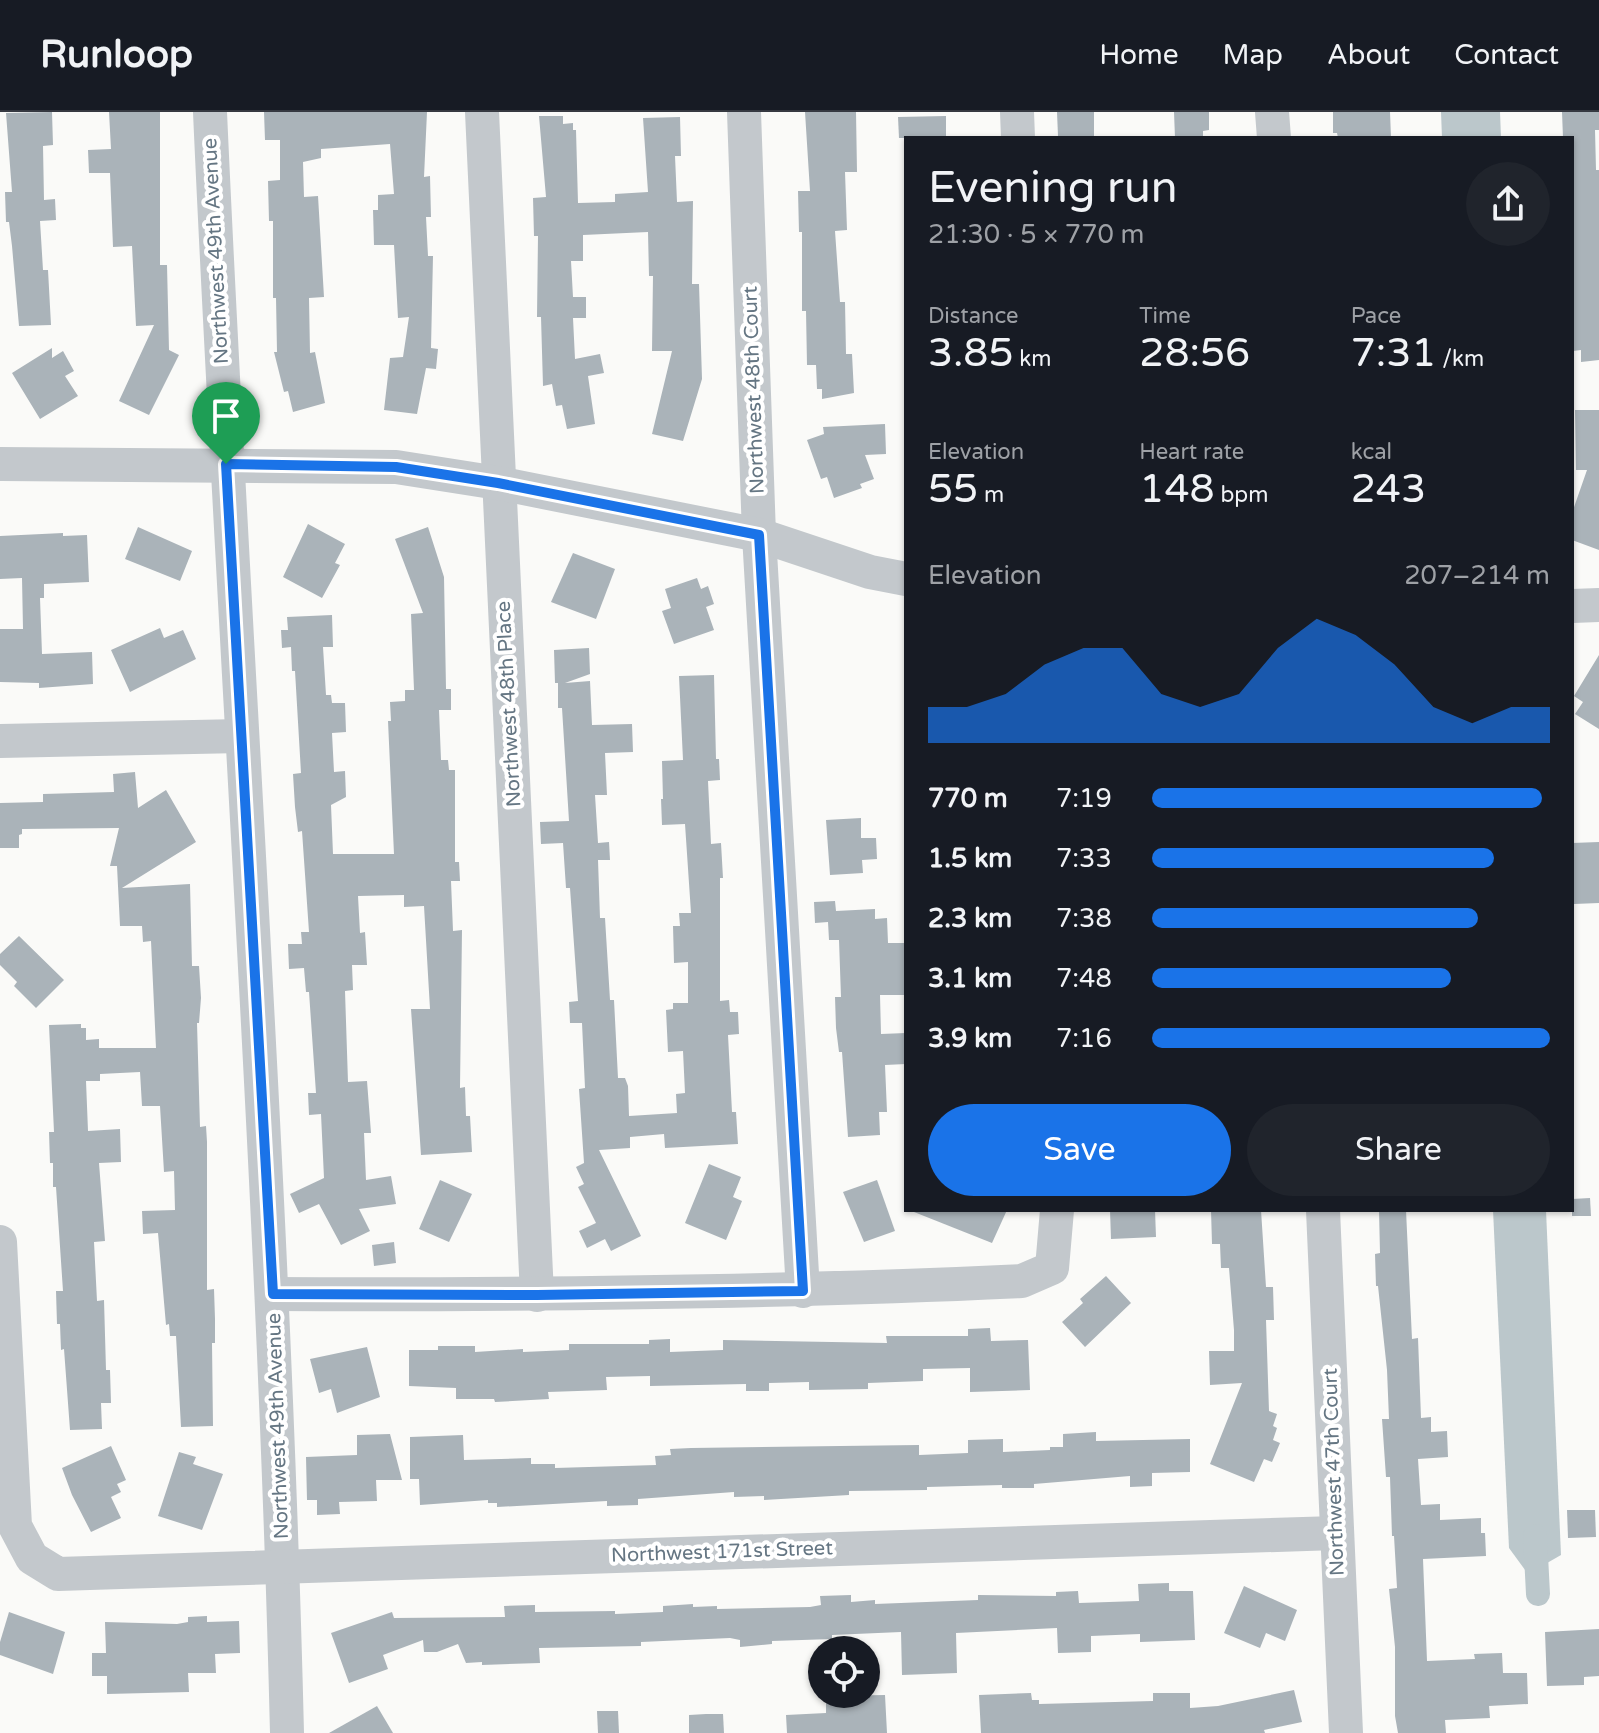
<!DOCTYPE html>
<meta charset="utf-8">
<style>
:root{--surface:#171b24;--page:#20242c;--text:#f1f3f6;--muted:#9ea1a6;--line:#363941;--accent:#1a73e8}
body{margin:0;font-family:"Varela Round",sans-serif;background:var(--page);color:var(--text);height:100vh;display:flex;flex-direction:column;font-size:30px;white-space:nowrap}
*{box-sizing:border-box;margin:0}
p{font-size:26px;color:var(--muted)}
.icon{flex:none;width:44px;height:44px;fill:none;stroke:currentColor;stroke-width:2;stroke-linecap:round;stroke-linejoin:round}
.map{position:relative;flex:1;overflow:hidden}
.details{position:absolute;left:904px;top:24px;width:670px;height:1076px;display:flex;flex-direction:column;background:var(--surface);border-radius:0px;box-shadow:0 2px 6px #0004}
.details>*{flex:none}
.tools{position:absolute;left:808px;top:1524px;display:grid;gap:16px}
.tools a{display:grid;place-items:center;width:72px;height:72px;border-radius:50%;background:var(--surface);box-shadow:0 2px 6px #0004;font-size:40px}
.pin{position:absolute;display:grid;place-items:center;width:68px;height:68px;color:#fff;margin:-82px -34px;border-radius:50% 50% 50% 0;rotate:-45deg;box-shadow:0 0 8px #0007}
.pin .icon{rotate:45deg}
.round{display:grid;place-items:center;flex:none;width:84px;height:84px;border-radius:42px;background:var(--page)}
.summary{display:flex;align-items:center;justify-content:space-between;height:136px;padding:0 24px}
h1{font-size:44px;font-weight:600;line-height:60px}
.stats{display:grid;grid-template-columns:repeat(3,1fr);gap:12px;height:136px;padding:8px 24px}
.stats div{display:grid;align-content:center}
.stats b{font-size:40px;font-weight:600}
.stats small{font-size:22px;font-weight:400}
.stats p{font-size:22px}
.chart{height:224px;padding:16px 24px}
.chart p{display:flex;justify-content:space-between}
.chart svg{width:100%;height:144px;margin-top:8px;fill:var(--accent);opacity:.7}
.action{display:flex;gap:16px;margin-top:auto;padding:16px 24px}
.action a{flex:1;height:92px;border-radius:48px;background:var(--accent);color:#fff;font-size:32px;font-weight:600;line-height:92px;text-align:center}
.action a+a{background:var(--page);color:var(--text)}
ul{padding:0 24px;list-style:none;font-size:26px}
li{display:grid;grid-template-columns:128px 96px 1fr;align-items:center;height:60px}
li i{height:20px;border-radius:10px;background:var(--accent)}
header{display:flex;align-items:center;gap:48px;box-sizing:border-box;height:112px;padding:0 40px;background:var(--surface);border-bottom:2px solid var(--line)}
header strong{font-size:38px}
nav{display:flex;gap:44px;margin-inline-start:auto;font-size:28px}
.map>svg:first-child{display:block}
.water{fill:#bbc7cb}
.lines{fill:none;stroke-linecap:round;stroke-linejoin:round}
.canal{stroke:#bbc7cb;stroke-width:24}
.building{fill:#aab3b9}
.minor{stroke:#c3c8cc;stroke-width:34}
.route-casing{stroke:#fff;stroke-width:16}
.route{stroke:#1a73e8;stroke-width:10}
.labels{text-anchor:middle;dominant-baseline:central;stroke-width:8;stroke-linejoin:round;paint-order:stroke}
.street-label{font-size:20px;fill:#657683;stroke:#fff}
</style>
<header>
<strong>Runloop</strong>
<nav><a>Home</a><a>Map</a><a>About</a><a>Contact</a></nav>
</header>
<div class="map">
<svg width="1599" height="1621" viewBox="0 0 1599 1621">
<rect width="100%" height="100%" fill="#fafaf8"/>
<g class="water">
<polygon points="1441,0 1500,0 1501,26 1442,26"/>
<polygon points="1493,1098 1546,1098 1561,1443 1528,1462 1509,1436"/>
</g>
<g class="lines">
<polyline class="canal" points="1535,1424 1538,1482"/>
</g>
<g class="building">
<polygon points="52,0 53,33 43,34 44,88 55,87 56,108 40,109 43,158 48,158 51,213 19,214 12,134 9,110 6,110 5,80 12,80 6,1"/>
<polygon points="109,0 160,0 160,153 167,153 169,238 179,243 149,303 119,289 154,213 136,214 132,134 113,135 110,61 89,61 88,38 111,37"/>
<polygon points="264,0 427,0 424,65 430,64 431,105 426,105 428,144 433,144 431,236 438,237 436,257 426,256 417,302 384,298 390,246 403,245 409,205 398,206 394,133 374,133 373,98 378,98 378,83 394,82 390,32 321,37 321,46 303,50 304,85 318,84 324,185 309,186 310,241 315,240 325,291 293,300 288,279 284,280 274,240 277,240 276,186 273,186 273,109 269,109 268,69 280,68 280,28 265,28"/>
<polygon points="805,0 856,0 857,60 845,60 847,118 835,119 840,190 845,190 846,242 852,242 854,281 822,287 822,277 817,277 816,253 807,253 806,199 802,199 802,120 799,120 798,79 810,79"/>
<polygon points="1057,0 1094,0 1094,26 1058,24"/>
<polygon points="1174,0 1209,0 1209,18 1203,19 1203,26 1175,26"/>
<polygon points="1333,0 1390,0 1391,26 1338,26 1337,21 1333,21"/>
<polygon points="1562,0 1599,0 1599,18 1595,18 1596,58 1599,58 1599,248 1581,250 1581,238 1573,239 1572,206 1572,26 1563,26"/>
<polygon points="539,4 563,4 563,12 573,11 573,18 576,18 578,91 615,90 615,82 648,80 643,6 680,5 681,44 675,44 677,90 693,89 692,172 699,172 702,267 683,329 652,322 672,239 652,239 653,164 649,164 648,120 583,123 583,149 571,149 573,185 586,185 586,206 573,206 575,247 600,242 604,261 588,264 595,312 567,317 562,293 556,294 552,272 543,274 541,205 537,205 538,124 534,124 533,86 546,85"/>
<polygon points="946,4 946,26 899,26 898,5"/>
<polygon points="52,236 52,246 63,239 74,259 65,264 78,284 40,307 12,261"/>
<polygon points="1575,298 1599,298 1599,438 1572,428 1572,401 1587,358 1576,358"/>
<polygon points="885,312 886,342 865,343 874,367 860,372 862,376 834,386 827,365 821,367 807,328 824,322 823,315"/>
<polygon points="308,412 345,432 335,451 340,453 322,486 283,465"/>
<polygon points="138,415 192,439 180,469 125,447"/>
<polygon points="428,415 444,465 446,577 451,577 451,598 439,598 441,648 448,648 449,658 455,658 455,750 459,750 460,769 451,769 453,819 462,818 460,976 465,975 466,1004 470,1004 472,1040 421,1043 411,897 430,897 424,794 404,795 404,783 358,784 360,821 365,820 367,853 352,853 353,878 345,879 348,970 367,969 371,1021 364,1021 366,1068 391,1064 396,1092 359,1097 370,1119 341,1133 319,1092 299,1101 290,1082 324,1066 321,1002 309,1003 308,981 316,981 309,880 306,880 304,856 289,857 288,832 302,832 301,820 309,820 302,719 298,720 295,695 293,662 301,661 295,559 292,559 291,535 282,536 281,518 288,518 287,505 332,503 333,535 323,535 326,583 331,583 332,591 345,591 346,620 332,621 334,660 345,659 346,685 331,693 333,742 394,742 388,609 391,609 390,590 405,589 405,578 414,578 411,502 423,501 395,427"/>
<polygon points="63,421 63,424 87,423 89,470 44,472 44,486 40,486 42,542 92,540 93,572 39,576 39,571 0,570 0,517 23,517 22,466 0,467 0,424"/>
<polygon points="573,441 615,457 596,507 551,490"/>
<polygon points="697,466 701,477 708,474 714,492 706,495 714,518 674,532 662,499 671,496 665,477"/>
<polygon points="160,516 164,526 183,518 196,547 130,580 111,538"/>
<polygon points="589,536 590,562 565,571 590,569 592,613 632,612 633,640 605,641 607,683 595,683 598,731 609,730 610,748 598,748 600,806 605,806 610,888 614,888 618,966 625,966 628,974 629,1004 677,1001 676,982 685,981 683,939 668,940 666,898 673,897 673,891 688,891 688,850 674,851 673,814 680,814 679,801 691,801 685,712 662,713 661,687 663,687 662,649 683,648 679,564 714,563 716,647 719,647 720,668 708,669 711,732 721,731 723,766 720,766 720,889 729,888 730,900 738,900 739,922 728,923 732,1000 736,1000 738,1032 665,1036 664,1022 630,1025 630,1036 599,1038 641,1124 611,1139 605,1127 587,1136 579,1119 596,1111 578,1075 584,1072 576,1055 584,1051 579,977 585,976 582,911 570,911 569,890 578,889 570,776 566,776 563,731 541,732 540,710 569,709 562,596 558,596 558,571 555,571 554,538"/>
<polygon points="1599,543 1599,617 1575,602 1583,590 1574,584"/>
<polygon points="135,660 138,696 166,678 196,730 122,776 190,772 192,854 199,854 201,886 199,911 197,911 200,1015 206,1014 207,1030 207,1178 214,1177 215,1207 215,1231 212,1231 213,1314 181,1315 176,1224 170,1224 169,1212 166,1213 158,1121 143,1122 142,1099 175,1098 174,1059 164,1060 160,994 142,994 140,960 100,962 100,969 86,969 88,1019 120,1017 121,1050 99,1051 105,1129 94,1130 97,1189 104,1188 106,1258 110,1258 111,1291 101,1291 102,1317 70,1318 64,1237 61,1238 60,1212 57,1212 56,1179 63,1179 56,1075 53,1075 53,1051 50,1051 49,1020 54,1020 49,913 81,912 81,916 86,916 86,928 99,927 99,936 156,936 151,829 143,830 142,814 120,814 117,754 110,754 119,716 22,717 22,722 19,723 19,736 0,736 0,691 43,690 43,682 114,680 113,662"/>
<polygon points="861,706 861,726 876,726 877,747 862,748 863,761 830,763 826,708"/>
<polygon points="1599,730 1599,791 1574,792 1572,731"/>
<polygon points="835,789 836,799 875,797 875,807 887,806 888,831 906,831 906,883 880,883 881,922 906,921 906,952 885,953 887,1000 879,1000 880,1023 848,1025 842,940 839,940 836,916 835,885 841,885 839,828 829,828 828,810 815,811 814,790"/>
<polygon points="19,824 64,868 36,896 14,874 17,870 0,853 0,842"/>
<polygon points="709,1052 741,1065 733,1085 742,1089 726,1128 685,1111"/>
<polygon points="440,1068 472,1082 449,1130 419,1117"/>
<polygon points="877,1068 895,1119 864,1130 843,1080"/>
<polygon points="1590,1086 1591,1104 1572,1104 1572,1087"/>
<polygon points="909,1098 1007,1098 992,1131"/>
<polygon points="1110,1098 1155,1098 1156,1125 1111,1127"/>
<polygon points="1211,1098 1261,1098 1266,1175 1273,1175 1274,1208 1266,1208 1269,1299 1277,1302 1273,1314 1277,1316 1273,1328 1280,1331 1272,1350 1264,1347 1254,1370 1210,1352 1242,1271 1210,1273 1209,1239 1234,1239 1234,1218 1229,1156 1221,1156 1220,1132 1212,1132"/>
<polygon points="1379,1098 1406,1098 1412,1227 1418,1226 1421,1306 1431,1305 1431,1320 1447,1319 1448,1345 1418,1347 1421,1393 1440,1392 1440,1408 1481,1406 1481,1421 1485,1421 1486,1444 1423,1447 1427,1549 1475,1547 1474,1542 1502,1541 1503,1561 1527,1561 1528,1592 1489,1594 1490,1606 1445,1608 1446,1621 1398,1621 1395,1604 1395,1535 1389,1477 1397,1476 1394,1424 1392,1424 1390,1365 1386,1365 1382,1307 1389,1307 1387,1258 1378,1174 1376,1174 1375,1142 1380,1141"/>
<polygon points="394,1130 396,1151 374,1154 372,1133"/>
<polygon points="1106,1164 1131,1191 1085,1235 1062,1210 1083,1191 1080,1187"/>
<polygon points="990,1216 991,1229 1028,1228 1030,1278 970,1280 970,1256 923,1257 923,1269 868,1271 868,1277 809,1278 809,1270 769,1271 769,1279 746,1279 746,1272 650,1274 650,1264 606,1265 607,1278 548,1280 549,1287 495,1290 494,1287 456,1287 456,1276 409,1274 409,1238 438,1238 438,1234 475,1234 475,1240 523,1237 523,1240 569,1238 569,1232 649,1232 649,1228 670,1227 670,1240 723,1238 723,1228 887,1231 886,1224 968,1224 968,1217"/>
<polygon points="367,1235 380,1285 337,1301 331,1277 319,1281 310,1247"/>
<polygon points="1096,1320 1096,1329 1190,1327 1190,1360 1152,1361 1152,1374 1130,1375 1130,1364 1034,1372 1034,1376 1002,1376 1002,1373 927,1375 927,1378 849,1379 849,1383 764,1388 764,1384 734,1385 734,1380 638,1387 638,1393 607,1394 607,1389 497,1395 497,1391 488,1391 488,1388 420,1393 419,1367 410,1367 410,1325 463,1323 464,1348 531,1346 531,1352 555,1352 555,1356 656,1353 655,1344 671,1343 670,1337 691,1336 919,1333 919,1343 968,1341 968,1328 1003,1327 1003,1340 1050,1338 1050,1335 1063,1335 1063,1322"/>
<polygon points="390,1322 402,1368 376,1368 377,1389 339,1390 340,1402 317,1403 317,1388 307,1388 306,1345 357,1343 357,1323"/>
<polygon points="111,1334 126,1368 117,1372 121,1380 111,1385 121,1406 91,1420 72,1383 62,1356"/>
<polygon points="179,1340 196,1345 193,1352 223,1362 202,1418 158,1404"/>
<polygon points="1567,1398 1595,1398 1596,1425 1568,1426"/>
<polygon points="1169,1471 1169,1479 1193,1479 1195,1528 1140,1530 1140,1522 1091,1524 1091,1540 1058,1541 1057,1516 956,1521 957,1561 902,1563 901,1520 832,1523 832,1527 772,1529 772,1532 740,1535 740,1528 730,1526 641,1530 641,1534 539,1536 540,1551 482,1553 482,1550 466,1551 458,1532 437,1540 424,1540 423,1528 383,1543 388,1557 349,1571 331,1521 392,1500 394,1506 505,1505 504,1494 535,1493 535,1500 615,1499 615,1502 663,1500 663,1494 693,1492 693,1495 717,1494 717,1497 810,1495 821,1493 820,1484 851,1483 851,1490 875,1488 875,1492 978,1488 978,1483 1056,1484 1056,1480 1078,1479 1079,1491 1139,1489 1138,1472"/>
<polygon points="1244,1474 1297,1498 1285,1529 1266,1521 1260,1536 1224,1521"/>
<polygon points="9,1500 65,1520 53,1562 0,1543 0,1530"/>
<polygon points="207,1504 207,1510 239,1509 240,1541 215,1542 216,1561 188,1561 189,1580 107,1582 107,1564 92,1564 92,1541 106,1541 105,1510 177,1512 188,1510 188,1505"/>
<polygon points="1599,1517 1599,1564 1584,1565 1584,1573 1547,1574 1545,1520"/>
<polygon points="1294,1578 1302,1610 1264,1618 1265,1621 981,1621 979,1583 1031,1581 1032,1588 1039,1588 1039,1592 1153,1589 1153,1581 1190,1581 1190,1596 1218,1594"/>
<polygon points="885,1583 887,1621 787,1621 786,1603 826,1601 826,1584"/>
<polygon points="377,1594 393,1621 329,1621"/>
<polygon points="597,1599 618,1599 619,1621 598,1621"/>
<polygon points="706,1602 723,1602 724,1621 689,1621 689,1603"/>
</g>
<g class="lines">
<g class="minor">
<path d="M210 0C234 540 274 1080 287 1621"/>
<polyline points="482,0 537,1183"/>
<polyline points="744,0 759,423 803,1179"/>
<polyline points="1017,0 1018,26"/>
<polyline points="1272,0 1274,26"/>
<polyline points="0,352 396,355 498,371 759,423 870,460 906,467"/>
<polyline points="1572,494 1599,493"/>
<polyline points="0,629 242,624"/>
<polyline points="1323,1098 1346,1621"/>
<polyline points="0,1130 15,1414 32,1446 58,1462 1336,1421"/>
<path d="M273 1182C523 1183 772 1181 1022 1169L1052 1156 1057 1098"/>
</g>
</g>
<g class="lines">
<g class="route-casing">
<polygon id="route" points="226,352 396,355 498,371 759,423 803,1179 537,1183 273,1182"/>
</g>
<use href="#route" class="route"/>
</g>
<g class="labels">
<g class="street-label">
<text transform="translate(216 139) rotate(-93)">Northwest 49th Avenue</text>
<text transform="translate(754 278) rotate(-92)">Northwest 48th Court</text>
<text transform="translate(509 592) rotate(-93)">Northwest 48th Place</text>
<text transform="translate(278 1314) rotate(-92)">Northwest 49th Avenue</text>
<text transform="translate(1334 1360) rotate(-92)">Northwest 47th Court</text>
<text transform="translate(722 1440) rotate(-2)">Northwest 171st Street</text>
</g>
</g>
</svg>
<div class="tools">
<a><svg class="icon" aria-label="locate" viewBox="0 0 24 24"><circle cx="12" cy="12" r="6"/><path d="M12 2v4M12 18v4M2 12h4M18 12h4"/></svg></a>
</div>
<div class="pin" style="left:226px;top:352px;background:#1e9e55"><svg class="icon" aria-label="arrive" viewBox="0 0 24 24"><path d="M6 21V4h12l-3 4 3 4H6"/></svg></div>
<section class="details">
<div class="summary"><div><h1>Evening run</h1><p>21:30 · 5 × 770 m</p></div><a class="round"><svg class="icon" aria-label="share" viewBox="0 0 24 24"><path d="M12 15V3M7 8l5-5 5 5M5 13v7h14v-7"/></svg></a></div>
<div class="stats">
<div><p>Distance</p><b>3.85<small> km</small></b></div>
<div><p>Time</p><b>28:56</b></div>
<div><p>Pace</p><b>7:31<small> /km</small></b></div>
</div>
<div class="stats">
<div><p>Elevation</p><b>55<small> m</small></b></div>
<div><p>Heart rate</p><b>148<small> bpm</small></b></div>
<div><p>kcal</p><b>243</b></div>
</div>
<div class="chart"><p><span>Elevation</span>207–214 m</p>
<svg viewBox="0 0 160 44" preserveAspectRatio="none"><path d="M0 44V33L10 33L20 29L30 20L40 15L50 15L60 29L70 33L80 29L90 15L100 6L110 11L120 20L130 33L140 38L150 33L160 33V44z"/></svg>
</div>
<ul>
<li><b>770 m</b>7:19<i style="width:98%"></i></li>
<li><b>1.5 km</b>7:33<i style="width:86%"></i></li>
<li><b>2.3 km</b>7:38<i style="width:82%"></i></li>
<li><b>3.1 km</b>7:48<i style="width:75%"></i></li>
<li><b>3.9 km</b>7:16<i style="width:100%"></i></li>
</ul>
<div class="action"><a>Save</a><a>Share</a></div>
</section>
</div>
